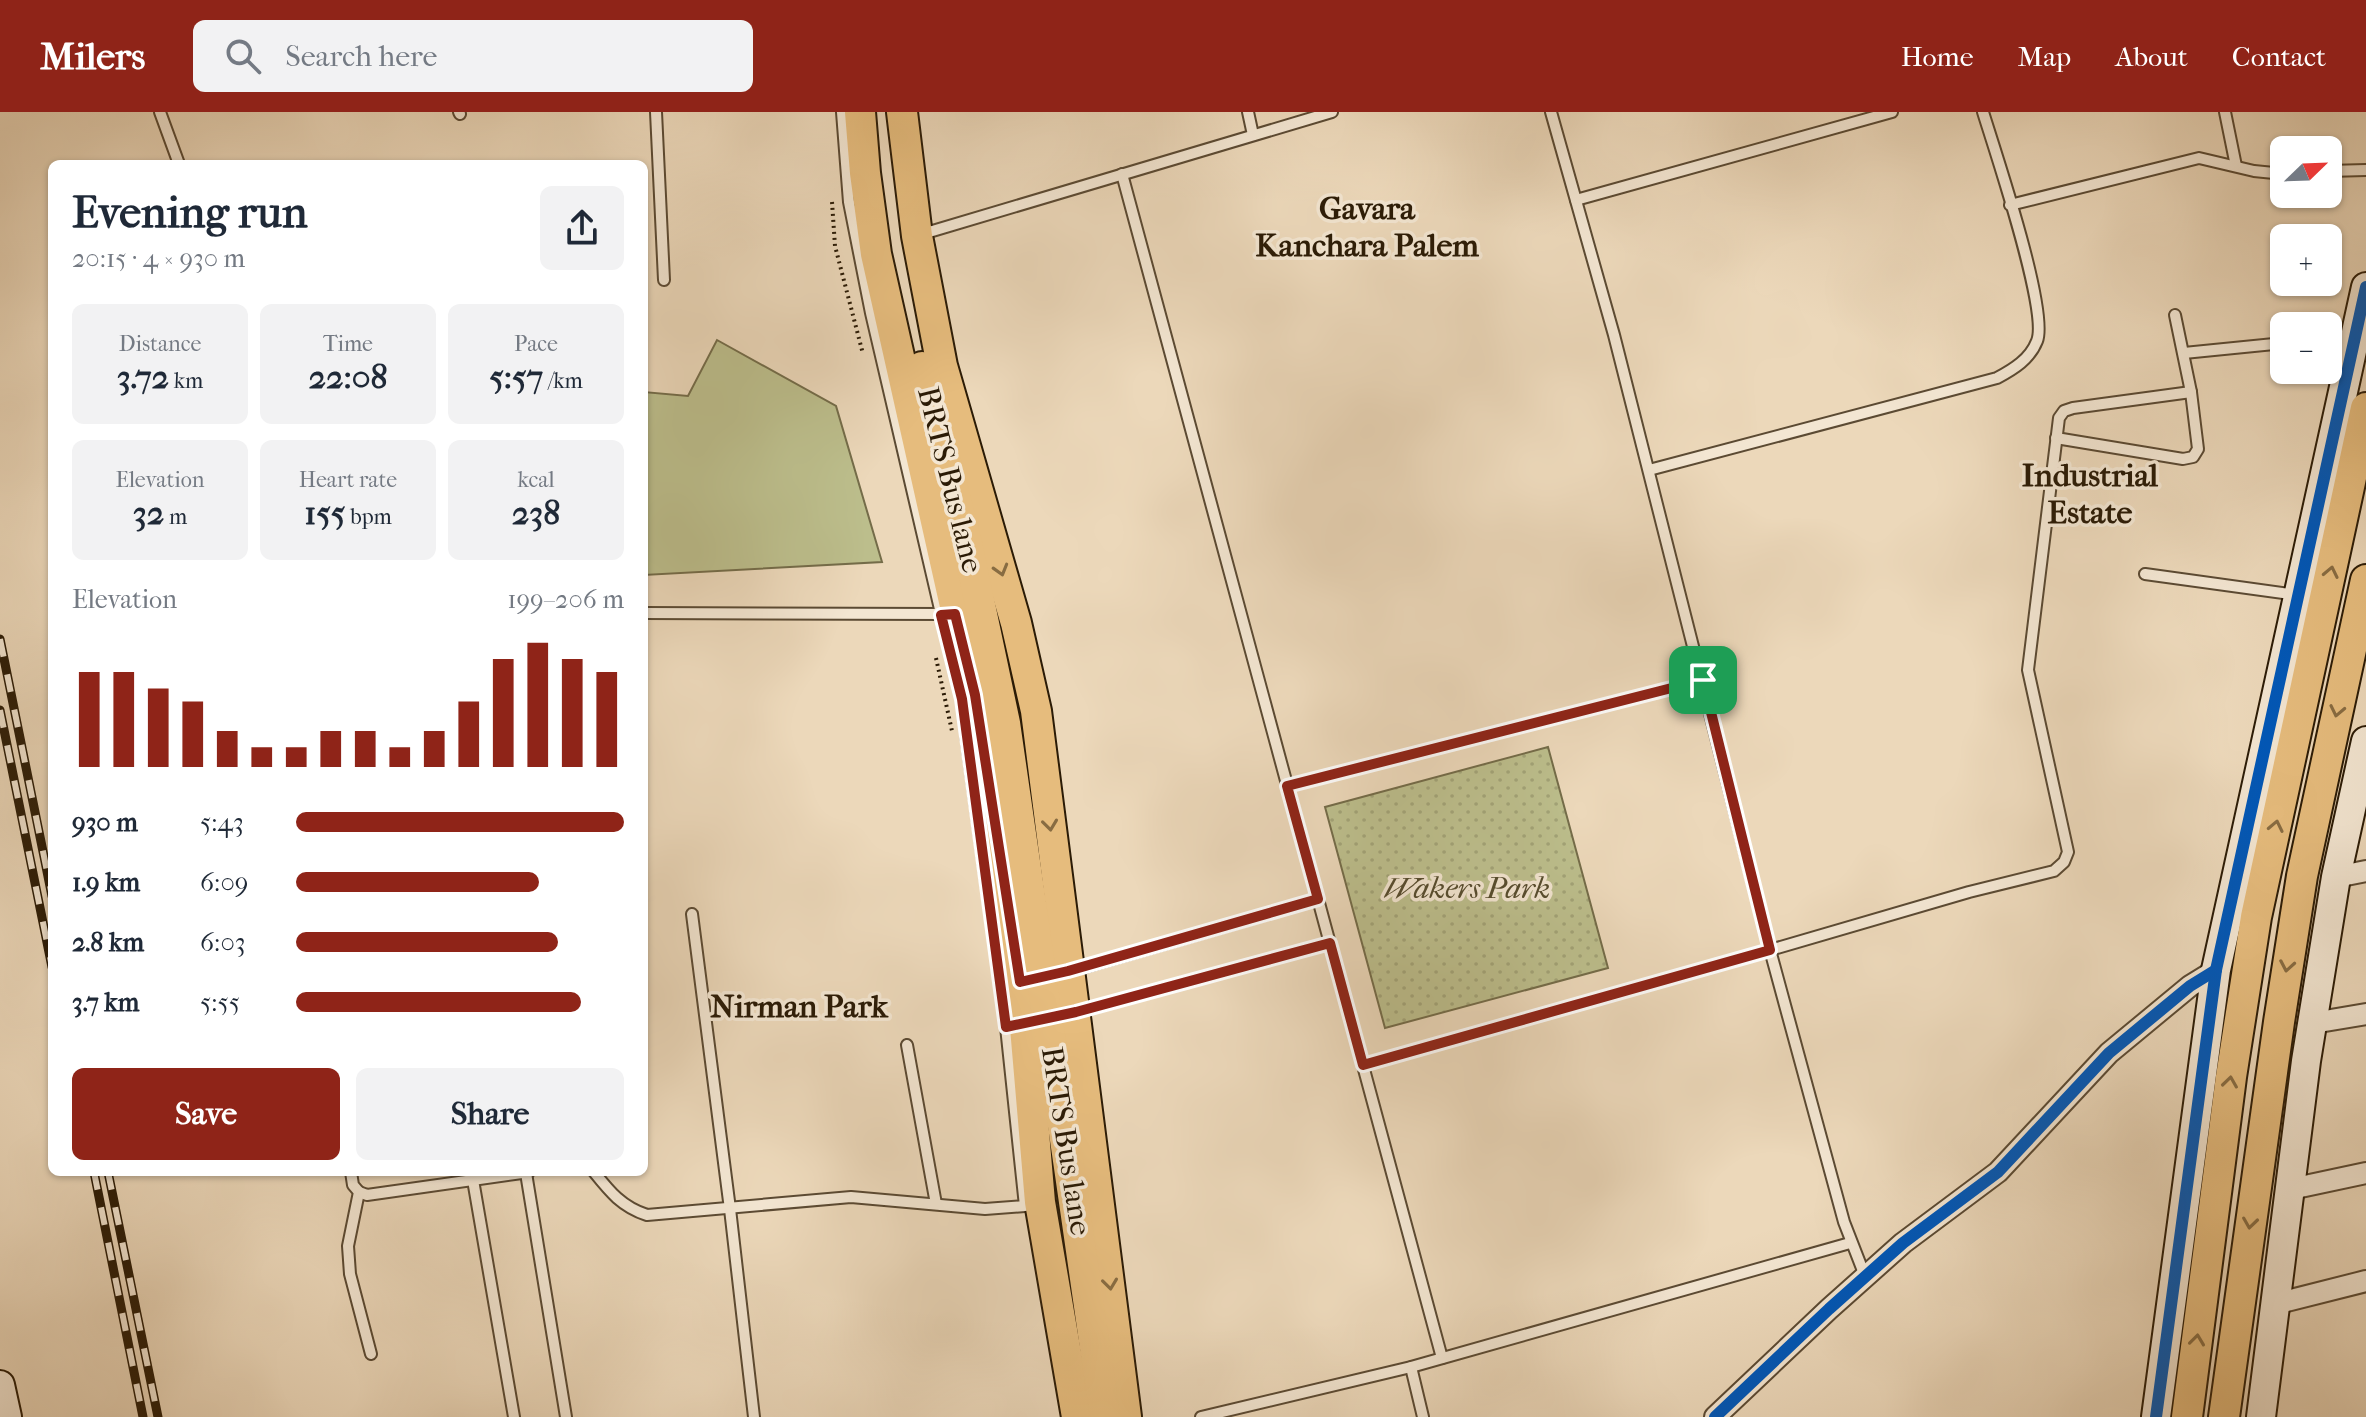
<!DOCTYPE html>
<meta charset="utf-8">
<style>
:root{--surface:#fff;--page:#f2f2f3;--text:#1f2937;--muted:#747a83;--accent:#8f2418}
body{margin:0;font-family:"IM FELL French Canon",serif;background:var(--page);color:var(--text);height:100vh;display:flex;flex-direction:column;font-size:30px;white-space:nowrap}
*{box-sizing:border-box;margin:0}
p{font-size:26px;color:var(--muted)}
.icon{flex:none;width:44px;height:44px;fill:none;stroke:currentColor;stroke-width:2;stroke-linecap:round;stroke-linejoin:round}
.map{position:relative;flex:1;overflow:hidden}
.drawer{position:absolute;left:48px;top:48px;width:600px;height:1016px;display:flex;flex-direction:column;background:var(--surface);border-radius:12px;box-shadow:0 2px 6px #0004}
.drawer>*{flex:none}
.needle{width:52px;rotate:67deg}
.tools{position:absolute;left:2270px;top:24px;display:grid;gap:16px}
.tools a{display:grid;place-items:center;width:72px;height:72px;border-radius:12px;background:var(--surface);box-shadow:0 2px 6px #0004;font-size:40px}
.pin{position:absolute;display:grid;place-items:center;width:68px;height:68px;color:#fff;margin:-34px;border-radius:16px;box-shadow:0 4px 12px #0006}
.round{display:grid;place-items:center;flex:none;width:84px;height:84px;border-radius:12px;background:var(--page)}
.summary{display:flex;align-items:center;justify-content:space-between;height:136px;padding:0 24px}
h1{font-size:44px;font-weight:700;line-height:60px}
.figures{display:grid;grid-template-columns:repeat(3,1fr);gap:12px;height:136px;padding:8px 24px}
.figures div{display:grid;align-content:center;border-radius:12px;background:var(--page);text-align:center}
.figures b{font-size:34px;font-weight:700}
.figures small{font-size:22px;font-weight:400}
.figures p{font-size:22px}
.chart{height:224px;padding:16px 24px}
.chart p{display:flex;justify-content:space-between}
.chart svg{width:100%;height:144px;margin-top:8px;stroke:var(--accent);stroke-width:6}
.cta{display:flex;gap:16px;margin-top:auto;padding:16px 24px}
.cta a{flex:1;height:92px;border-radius:12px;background:var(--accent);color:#fff;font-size:32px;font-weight:700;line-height:92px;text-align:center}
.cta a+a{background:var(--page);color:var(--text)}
ul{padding:0 24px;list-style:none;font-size:26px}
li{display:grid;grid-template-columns:128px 96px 1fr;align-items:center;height:60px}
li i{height:20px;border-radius:10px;background:var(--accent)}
header{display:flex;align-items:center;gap:48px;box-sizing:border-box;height:112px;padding:0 40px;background:var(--accent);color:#fff}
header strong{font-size:38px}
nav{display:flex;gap:44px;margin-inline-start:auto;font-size:28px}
.search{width:560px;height:72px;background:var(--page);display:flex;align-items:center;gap:20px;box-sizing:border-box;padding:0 28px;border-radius:12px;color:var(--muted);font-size:30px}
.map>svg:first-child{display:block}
.green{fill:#bcbe8c;stroke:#746c49;stroke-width:2}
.park{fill:url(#park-dots);stroke:#746c49;stroke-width:2}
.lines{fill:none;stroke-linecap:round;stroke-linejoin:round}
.lane-casing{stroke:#5b4a33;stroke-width:14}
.street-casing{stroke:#5b4a33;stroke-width:24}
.secondary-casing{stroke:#2b1b06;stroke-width:32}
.primary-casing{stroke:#2b1b06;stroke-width:34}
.path{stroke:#2b1b06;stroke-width:4;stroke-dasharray:2 4;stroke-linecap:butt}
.lane{stroke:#f3e6d2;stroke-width:10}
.street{stroke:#f3e6d2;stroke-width:20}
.secondary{stroke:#f3e6d2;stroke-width:28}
.primary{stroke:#e6bc7d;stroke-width:30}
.rail-casing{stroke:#2b1b06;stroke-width:9}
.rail{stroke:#f3e6d2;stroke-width:6;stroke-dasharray:18;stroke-linecap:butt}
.cycleway-casing{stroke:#f3e6d2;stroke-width:17}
.cycleway{stroke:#0057b8;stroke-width:12}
.oneway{stroke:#886c42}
.route-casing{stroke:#fff;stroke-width:16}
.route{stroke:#8f2418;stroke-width:10}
.labels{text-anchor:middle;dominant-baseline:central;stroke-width:7;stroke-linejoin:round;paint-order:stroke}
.street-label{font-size:30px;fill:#2b1b06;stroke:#f3e6d2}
.park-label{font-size:30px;font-style:italic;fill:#564c2e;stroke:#f3e6d2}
.neighbourhood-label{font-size:32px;font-weight:bold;fill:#2b1b06;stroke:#f3e6d2}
</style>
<header>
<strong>Milers</strong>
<div class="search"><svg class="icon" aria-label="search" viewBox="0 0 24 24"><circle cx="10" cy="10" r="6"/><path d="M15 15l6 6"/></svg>Search here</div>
<nav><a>Home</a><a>Map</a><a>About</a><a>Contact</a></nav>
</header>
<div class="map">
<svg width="2366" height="1305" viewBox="0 0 2366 1305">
<defs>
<pattern id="park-dots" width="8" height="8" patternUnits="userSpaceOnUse" patternTransform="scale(2)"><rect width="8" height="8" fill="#bcbe8c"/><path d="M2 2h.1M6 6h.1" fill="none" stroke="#a2a377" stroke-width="1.8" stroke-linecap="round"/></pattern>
</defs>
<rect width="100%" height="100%" fill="#ecd8ba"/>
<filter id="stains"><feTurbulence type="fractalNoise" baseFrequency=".0025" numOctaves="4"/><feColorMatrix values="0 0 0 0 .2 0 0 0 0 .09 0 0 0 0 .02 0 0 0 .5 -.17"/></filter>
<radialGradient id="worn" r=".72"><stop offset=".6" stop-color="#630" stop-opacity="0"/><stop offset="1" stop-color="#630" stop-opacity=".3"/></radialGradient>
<polygon class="green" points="717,228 836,294 882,450 644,463 644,280 688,284"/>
<polygon class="park" points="1548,635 1608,856 1385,916 1325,695"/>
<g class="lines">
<g class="lane-casing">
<g id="lane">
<polyline points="160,0 179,52"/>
<polyline points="459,0 460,2"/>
<polyline points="656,0 664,168"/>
<polyline points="842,0 849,90 871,201 950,540"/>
<polyline points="1248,0 1253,23"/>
<polyline points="2225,0 2236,54"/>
<polyline points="2328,59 2366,58"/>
<polyline points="1122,62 1442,1246"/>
<polyline points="1576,88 1892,0"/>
<polyline points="2010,93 2199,46 2254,59 2284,62"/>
<polyline points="919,123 1332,0"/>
<polyline points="2328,229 2354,227"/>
<polyline points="2184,241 2284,231"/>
<polyline points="2056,326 2183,347 2193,345 2198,337 2191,280 2175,203"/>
<path d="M1649 358 1997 266C2014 257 2030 247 2037 229 2049 199 1995 39 1983 0"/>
<polyline points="2145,462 2297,483"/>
<polyline points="644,501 945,502"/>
<polyline points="1287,674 1703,568"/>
<polyline points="692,802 730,1097 754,1305"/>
<polyline points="1071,859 1318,787"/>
<polyline points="1077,900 1330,831"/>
<polyline points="907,933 936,1092"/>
<polyline points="1363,953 1770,838 1614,223 1551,0"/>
<polyline points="351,1060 353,1073 359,1080 348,1134 350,1162 371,1242"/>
<path d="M594 1060C610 1080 622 1095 647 1103L851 1085 985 1097 1025 1094 1006 915 966 622"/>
<polyline points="526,1061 566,1305"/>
<polyline points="473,1068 514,1305"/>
<polyline points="359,1080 367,1083 529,1060"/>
<polyline points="1865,1164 1844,1110 1770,838 1969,780 2054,759 2064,750 2068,740 2028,558 2059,306 2064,299 2073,296 2191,280"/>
<polyline points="1411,1255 1423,1305"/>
<polyline points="1201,1305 1411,1255 1850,1131"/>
</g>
</g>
<g class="street-casing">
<g id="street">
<polyline points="2336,765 2366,759"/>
<polyline points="2313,911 2366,902"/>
<polyline points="2291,1077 2366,1061"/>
<polyline points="2275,1192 2366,1169"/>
<polyline points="1715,1305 1829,1197 1903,1131 1998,1060 2109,941 2190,874 2216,858"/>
</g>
</g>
<g class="secondary-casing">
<g id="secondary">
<polyline points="0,1273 7,1305"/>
<polyline points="2156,1305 2216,858 2366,175"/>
<polyline points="2261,1305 2306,949 2336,765 2366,629"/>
</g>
</g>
<g class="primary-casing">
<g id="primary">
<polyline points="860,0 865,61 876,142 975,583 1020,857 1040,1090 1077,1305"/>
<polyline points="902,0 917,124 942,254 1016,511 1036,599 1126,1305"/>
<polyline points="922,255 967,431 1005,611 1105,1305"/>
<polyline points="2187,1305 2231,965 2256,805 2366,296"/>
<polyline points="2224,1305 2279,910 2302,764 2366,468"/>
</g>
</g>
<g class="path">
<polyline points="832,90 835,134 863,242"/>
<polyline points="936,546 952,619"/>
</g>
<use href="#lane" class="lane"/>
<use href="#street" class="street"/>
<use href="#secondary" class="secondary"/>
<use href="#primary" class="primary"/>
<g class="rail-casing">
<g id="rail">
<polyline points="0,527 52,784"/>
<polyline points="0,598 52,855"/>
<polyline points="94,1060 143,1305"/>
<polyline points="108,1060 158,1305"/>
</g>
</g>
<use href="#rail" class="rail"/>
<g class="cycleway-casing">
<g id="cycleway">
<polyline points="1715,1305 1829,1197 1903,1131 1998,1060 2109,941 2190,874 2216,858"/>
<polyline points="2156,1305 2216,858 2366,175"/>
</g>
</g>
<use href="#cycleway" class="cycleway"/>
</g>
<defs><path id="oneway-chevron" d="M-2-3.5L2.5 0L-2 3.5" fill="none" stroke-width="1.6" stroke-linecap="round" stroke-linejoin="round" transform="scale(2)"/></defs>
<g class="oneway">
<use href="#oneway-chevron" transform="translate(1001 458) rotate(74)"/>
<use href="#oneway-chevron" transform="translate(2331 460) rotate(-78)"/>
<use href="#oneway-chevron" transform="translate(2337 599) rotate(102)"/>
<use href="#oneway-chevron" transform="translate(1050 713) rotate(83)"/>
<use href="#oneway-chevron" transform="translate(2276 714) rotate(-78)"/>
<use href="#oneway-chevron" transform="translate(2287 854) rotate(100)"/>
<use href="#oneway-chevron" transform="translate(2230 970) rotate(-82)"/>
<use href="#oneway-chevron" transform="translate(2250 1111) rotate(98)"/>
<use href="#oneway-chevron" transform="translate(1110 1172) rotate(83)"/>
<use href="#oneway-chevron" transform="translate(2197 1228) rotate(-83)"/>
</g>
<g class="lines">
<g class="route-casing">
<polygon id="route" points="955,502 975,583 1020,870 1068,859 1318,787 1287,674 1703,568 1770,838 1363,953 1330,831 1076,900 1006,915 962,587 941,503"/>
</g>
<use href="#route" class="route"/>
</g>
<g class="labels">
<g class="street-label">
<text transform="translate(950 368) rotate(76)">BRTS Bus lane</text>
<text transform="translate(1066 1029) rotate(81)">BRTS Bus lane</text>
</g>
<g class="park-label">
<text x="1467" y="776">Wakers Park</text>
</g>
<g class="neighbourhood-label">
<text x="1367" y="96">Gavara<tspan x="1367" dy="37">Kanchara Palem</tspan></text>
<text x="2090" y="363">Industrial<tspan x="2090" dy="37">Estate</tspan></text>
<text x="799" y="894">Nirman Park</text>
</g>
</g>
<rect width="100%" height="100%" filter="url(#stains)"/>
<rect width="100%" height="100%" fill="url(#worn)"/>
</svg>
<div class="tools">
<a><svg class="needle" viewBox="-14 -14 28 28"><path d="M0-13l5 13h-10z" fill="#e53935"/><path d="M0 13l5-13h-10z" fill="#747a83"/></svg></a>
<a>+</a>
<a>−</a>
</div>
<div class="pin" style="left:1703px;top:568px;background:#1e9e55"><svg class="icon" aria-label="arrive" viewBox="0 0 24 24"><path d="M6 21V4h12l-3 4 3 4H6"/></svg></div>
<section class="drawer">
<div class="summary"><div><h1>Evening run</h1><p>20:15 · 4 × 930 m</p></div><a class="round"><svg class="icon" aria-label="share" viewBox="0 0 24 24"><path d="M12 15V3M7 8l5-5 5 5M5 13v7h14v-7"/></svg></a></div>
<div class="figures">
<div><p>Distance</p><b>3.72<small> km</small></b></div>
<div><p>Time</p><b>22:08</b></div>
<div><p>Pace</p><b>5:57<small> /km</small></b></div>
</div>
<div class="figures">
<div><p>Elevation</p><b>32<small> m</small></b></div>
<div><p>Heart rate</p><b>155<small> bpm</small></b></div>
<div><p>kcal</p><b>238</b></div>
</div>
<div class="chart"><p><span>Elevation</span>199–206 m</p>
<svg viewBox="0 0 160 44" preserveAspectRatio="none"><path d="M5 44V15M15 44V15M25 44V20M35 44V24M45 44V33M55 44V38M65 44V38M75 44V33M85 44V33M95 44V38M105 44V33M115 44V24M125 44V11M135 44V6M145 44V11M155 44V15"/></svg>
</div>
<ul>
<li><b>930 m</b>5:43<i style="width:100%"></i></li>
<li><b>1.9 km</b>6:09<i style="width:74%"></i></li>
<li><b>2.8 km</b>6:03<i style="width:80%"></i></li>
<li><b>3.7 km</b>5:55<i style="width:87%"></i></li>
</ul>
<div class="cta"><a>Save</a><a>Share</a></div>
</section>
</div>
